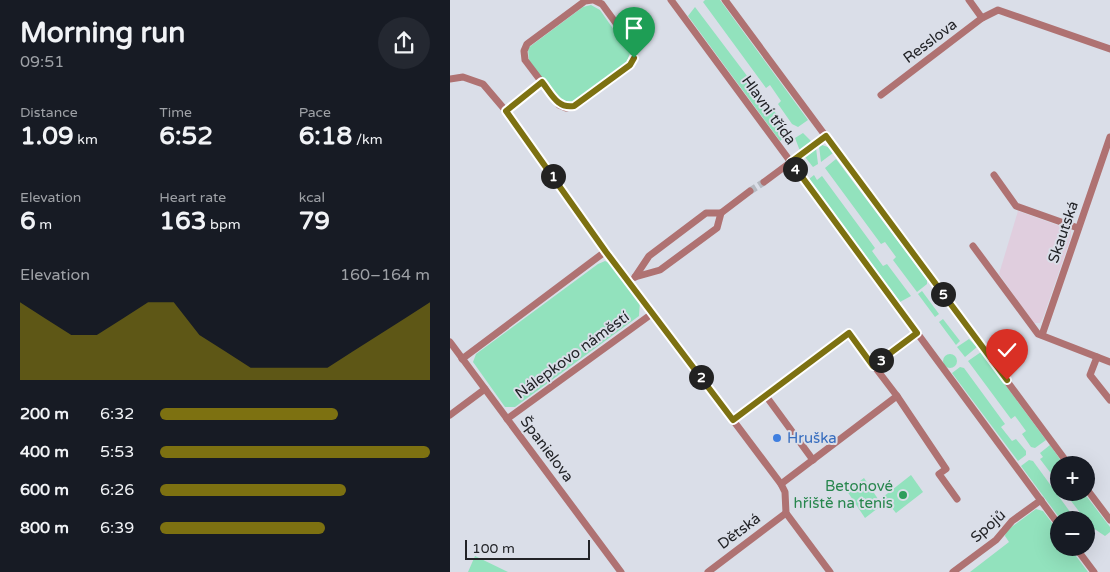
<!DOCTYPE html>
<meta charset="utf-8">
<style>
:root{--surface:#171b24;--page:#242831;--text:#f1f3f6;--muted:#9ea1a6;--accent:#7d7111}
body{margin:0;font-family:"Varela Round",sans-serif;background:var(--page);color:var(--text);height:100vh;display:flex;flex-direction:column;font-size:19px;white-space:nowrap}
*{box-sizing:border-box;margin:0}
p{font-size:16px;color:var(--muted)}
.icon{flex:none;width:28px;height:28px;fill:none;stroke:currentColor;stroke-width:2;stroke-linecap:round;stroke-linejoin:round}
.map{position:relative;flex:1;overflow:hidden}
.details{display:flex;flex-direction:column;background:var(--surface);width:450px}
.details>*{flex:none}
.fabs{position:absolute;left:600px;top:456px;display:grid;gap:10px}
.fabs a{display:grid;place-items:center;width:45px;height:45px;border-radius:50%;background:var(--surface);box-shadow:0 5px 20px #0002;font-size:25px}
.scale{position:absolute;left:15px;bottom:12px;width:125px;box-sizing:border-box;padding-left:5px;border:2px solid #222327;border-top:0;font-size:14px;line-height:18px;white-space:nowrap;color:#222327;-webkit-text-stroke:4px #dadee8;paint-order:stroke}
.pin{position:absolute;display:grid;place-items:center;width:42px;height:42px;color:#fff;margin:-51px -21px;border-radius:50% 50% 50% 0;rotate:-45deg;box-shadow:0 0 5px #0007}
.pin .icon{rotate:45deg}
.km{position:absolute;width:25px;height:25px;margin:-12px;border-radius:50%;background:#222;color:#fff;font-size:14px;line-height:25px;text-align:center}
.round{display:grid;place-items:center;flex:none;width:52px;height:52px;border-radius:26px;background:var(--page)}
.overview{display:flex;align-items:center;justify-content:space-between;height:85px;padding:0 20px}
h1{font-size:28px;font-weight:800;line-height:38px}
.metrics{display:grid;grid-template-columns:repeat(3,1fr);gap:8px;height:85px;padding:5px 20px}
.metrics div{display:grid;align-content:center}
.metrics b{font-size:25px;font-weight:800}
.metrics small{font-size:14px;font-weight:400}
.metrics p{font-size:14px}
.chart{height:140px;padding:10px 20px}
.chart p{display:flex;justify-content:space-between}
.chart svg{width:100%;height:90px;margin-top:5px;fill:var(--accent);opacity:.7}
ul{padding:0 20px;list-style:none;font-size:16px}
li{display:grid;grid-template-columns:80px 60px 1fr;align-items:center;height:38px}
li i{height:12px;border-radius:6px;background:var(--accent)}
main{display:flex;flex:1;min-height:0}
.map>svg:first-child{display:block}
.industrial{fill:#e0cede}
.green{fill:#92e2bd}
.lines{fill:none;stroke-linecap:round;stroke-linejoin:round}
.street-tunnel{stroke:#b5b9c1;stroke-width:7;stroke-dasharray:7 3.5;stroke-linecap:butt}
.street{stroke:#af7272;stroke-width:7}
.route-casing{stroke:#fff;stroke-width:10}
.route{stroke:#7d7111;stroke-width:6}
.shop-dot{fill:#3f7fe0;stroke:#dadee8;stroke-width:2}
.leisure-dot{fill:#2e9e5b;stroke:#dadee8;stroke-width:2}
.labels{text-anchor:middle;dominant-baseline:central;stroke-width:4;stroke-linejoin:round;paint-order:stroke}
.street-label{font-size:15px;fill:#222327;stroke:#dadee8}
.shop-label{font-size:15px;fill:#366cbe;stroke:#dadee8;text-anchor:start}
.leisure-label{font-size:15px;fill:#27864d;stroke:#dadee8;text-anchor:end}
</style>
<main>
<section class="details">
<div class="overview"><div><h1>Morning run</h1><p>09:51</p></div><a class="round"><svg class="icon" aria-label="share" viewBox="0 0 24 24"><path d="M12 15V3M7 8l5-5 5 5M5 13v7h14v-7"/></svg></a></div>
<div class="metrics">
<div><p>Distance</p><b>1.09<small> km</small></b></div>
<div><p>Time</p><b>6:52</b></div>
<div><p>Pace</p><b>6:18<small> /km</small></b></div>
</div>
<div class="metrics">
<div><p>Elevation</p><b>6<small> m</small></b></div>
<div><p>Heart rate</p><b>163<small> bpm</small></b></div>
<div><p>kcal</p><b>79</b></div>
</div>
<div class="chart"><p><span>Elevation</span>160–164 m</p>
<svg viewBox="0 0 160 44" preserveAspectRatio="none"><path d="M0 44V6L10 14L20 22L30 22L40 14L50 6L60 6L70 22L80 30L90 38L100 38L110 38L120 38L130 30L140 22L150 14L160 6V44z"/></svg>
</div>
<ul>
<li><b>200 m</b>6:32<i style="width:66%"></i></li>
<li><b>400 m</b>5:53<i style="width:100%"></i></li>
<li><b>600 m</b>6:26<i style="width:69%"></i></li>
<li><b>800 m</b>6:39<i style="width:61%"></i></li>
</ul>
</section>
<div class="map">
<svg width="660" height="572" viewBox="0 0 660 572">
<rect width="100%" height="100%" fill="#dadee8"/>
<polygon class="industrial" points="568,211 621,230 621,237 593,318 590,323 584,323 580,318 549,274"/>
<g class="green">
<polygon points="255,0 270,0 358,120 348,127 342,124 328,104 331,101 320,85 316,88 253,2"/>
<polygon points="141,5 150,10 180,53 175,67 124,104 117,106 110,103 79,61 78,48 133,7"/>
<polygon points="245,7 310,93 306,96 317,111 322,108 339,132 330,141 238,16"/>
<polygon points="353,133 362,142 350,151 345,138"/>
<polygon points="372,145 378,147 383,153 371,162 369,146"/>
<polygon points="366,148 368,164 363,167 355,157"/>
<polygon points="386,159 477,280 477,284 467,292 443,260 446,257 435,242 431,244 375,168"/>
<polygon points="364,175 367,180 372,176 425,248 422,251 433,266 437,264 461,296 450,302 359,179"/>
<polygon points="155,261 162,264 190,301 189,316 65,407 55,407 23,362 26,354 148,264"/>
<polygon points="472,291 489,314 485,317 468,294"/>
<polygon points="493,319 510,341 506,345 489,322"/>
<polygon points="519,339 527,347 515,357 507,347"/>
<polygon points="531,352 596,440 585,448 581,447 572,434 576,431 565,416 561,419 518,361"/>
<circle cx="500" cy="361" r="7"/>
<polygon points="510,367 514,368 555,424 551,427 562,441 566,439 576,451 576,455 568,461 502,373"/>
<polygon points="600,445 614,465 609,465 609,484 590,459 593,457 590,453"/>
<polygon points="579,460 583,461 626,520 611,520 571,466"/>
<polygon points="461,475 473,492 446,513 433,497"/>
<polygon points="414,478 432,505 415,518 397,491"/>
<polygon points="615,493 634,493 660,527 660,532 655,536 640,526"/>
<polygon points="586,509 593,511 609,532 609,548 620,548 638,572 520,572 559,542 555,536 556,531"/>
<polygon points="25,556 58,572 18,572"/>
</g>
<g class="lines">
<polyline class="street-tunnel" points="300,191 314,182"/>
<g class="street">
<polyline points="142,0 135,1 77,44 74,51 75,60 109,105 116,108 124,106 180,65 184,58 184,48 152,4 144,0"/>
<polyline points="221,0 609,525"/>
<polyline points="275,0 619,465"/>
<polyline points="519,0 532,18"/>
<polyline points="0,79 13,77 33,84 56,111 156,251 331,484 335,492 336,513 380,572"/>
<polyline points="431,95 532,18 548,10 660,49"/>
<polyline points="56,111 91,82"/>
<polyline points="544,175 566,206 628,228"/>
<polyline points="314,182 376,136"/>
<polyline points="523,246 588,334 660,362"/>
<polyline points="185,277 210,270 267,228 271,213 300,191"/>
<polyline points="185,277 199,256 256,213 271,213"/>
<polyline points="592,335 660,137"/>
<polyline points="0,342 171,572"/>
<polyline points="647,357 640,375 660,400"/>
<polyline points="12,359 156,251"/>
<polyline points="423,365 467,333"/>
<polyline points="316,396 363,460"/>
<polyline points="447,396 496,469 489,474 507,499"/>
<polyline points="0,415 35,389"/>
<polyline points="57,419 203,313"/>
<polyline points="283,420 399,333 447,396 331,484"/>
<polyline points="636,488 660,520"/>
<polyline points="626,548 644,572"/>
<polyline points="258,572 336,513"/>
<polyline points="503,572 546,540 562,521 591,500"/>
</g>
</g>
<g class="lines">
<g class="route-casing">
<path id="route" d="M184 58 180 65 124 106C107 109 101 93 92 82L56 111 156 252 283 420 399 333 423 366 467 333 341 162 376 136 557 380"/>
</g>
<use href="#route" class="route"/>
</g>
<circle class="shop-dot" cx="327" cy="438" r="5"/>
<circle class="leisure-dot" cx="453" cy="495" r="5"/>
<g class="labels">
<g class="street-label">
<text transform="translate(480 41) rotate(-37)">Resslova</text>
<text transform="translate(319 110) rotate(54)">Hlavní třída</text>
<text transform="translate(613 232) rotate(-71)">Skautská</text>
<text transform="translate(122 355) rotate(-36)">Nálepkovo náměstí</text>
<text transform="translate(97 449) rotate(53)">Španielova</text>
<text transform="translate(538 526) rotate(-42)">Spojů</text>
<text transform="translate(289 531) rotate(-37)">Dětská</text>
</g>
<g class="shop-label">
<text x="337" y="438">Hruška</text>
</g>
<g class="leisure-label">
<text x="443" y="486">Betonové<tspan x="443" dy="17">hřiště na tenis</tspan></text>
</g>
</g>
</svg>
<div class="fabs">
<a>+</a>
<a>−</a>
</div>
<div class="scale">100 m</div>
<div class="pin" style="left:184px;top:58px;background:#1e9e55"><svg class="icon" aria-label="arrive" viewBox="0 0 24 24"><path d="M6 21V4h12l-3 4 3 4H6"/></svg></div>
<div class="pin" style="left:557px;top:380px;background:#d93025"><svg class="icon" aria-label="check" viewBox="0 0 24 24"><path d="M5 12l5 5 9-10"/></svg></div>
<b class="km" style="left:103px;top:176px">1</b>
<b class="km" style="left:251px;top:377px">2</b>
<b class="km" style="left:431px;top:360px">3</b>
<b class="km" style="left:345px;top:169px">4</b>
<b class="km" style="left:493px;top:294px">5</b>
</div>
</main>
